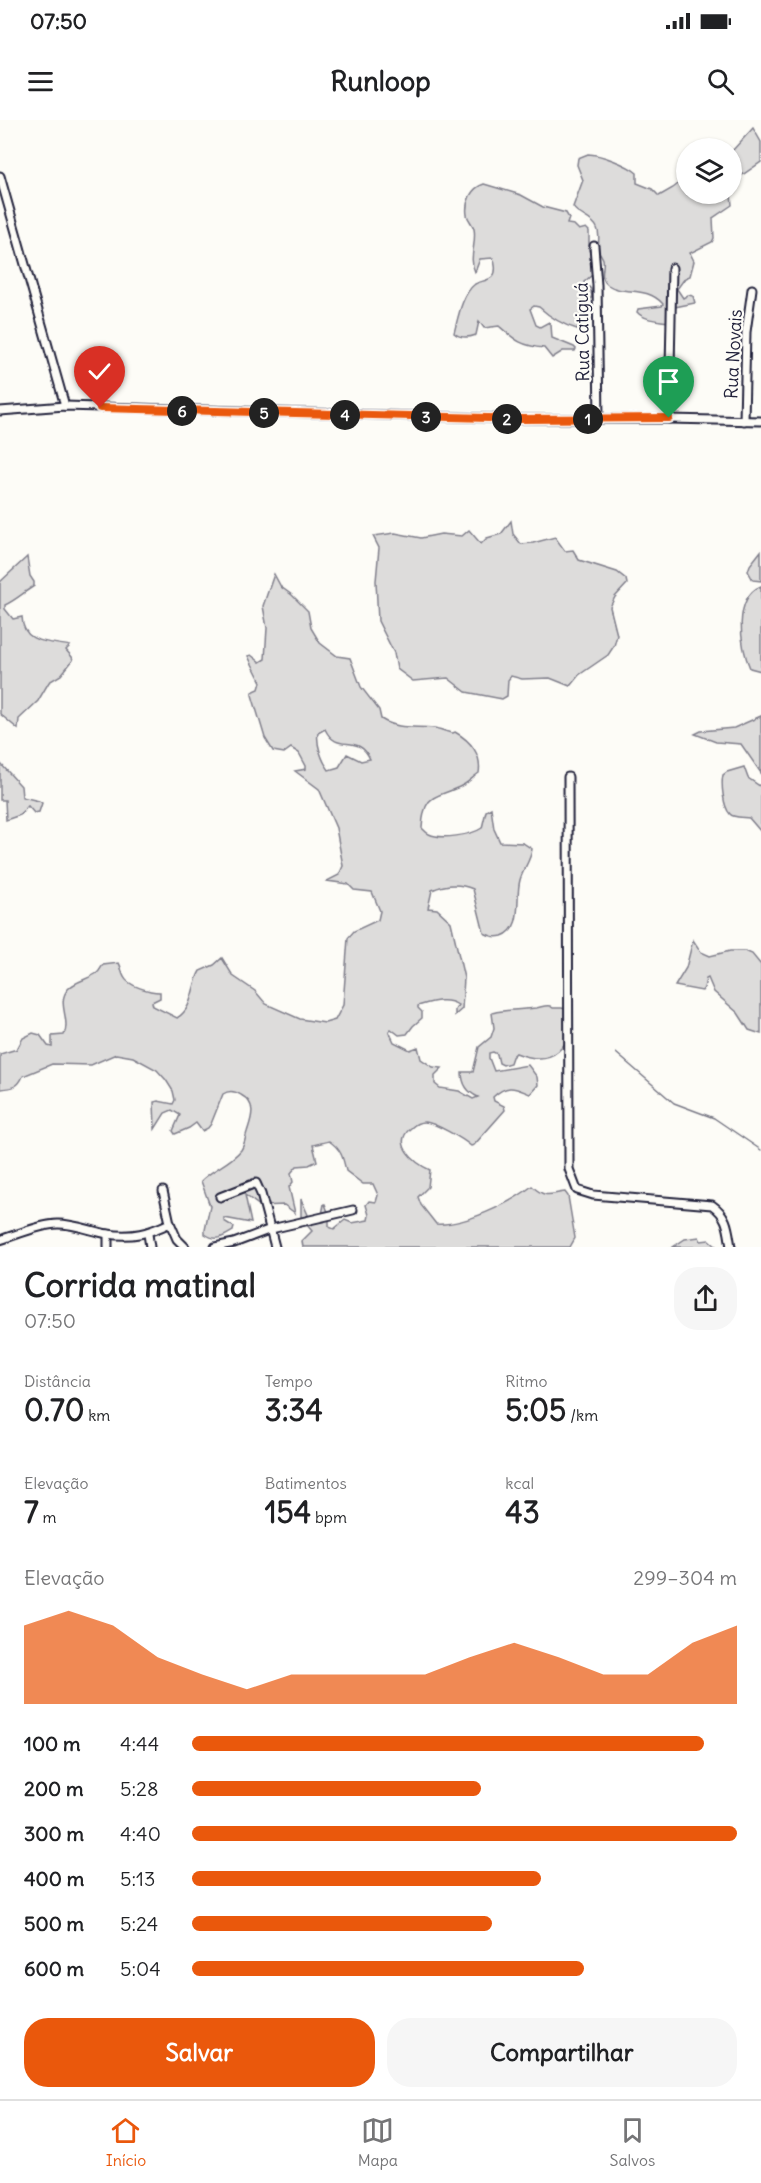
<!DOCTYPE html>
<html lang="pt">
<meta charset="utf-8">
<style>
:root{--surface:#fff;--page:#f6f6f6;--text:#202124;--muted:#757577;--line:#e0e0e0;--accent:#ea580c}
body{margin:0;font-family:Delius,sans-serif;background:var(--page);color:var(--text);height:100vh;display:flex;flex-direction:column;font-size:22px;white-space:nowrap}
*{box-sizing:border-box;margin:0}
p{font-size:20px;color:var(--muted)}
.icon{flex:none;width:33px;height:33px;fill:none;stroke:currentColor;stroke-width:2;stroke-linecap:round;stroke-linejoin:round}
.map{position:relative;height:1127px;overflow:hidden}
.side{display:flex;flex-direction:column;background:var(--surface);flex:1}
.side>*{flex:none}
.fabs{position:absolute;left:676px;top:18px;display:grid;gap:12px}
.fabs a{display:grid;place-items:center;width:66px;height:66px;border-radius:50%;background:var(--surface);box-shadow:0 2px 4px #0004;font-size:30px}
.pin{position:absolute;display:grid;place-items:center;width:51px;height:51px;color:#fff;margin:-62px -26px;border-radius:50% 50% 50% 0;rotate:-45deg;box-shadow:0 0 6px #0007}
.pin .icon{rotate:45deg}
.km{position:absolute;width:30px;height:30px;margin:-15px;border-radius:50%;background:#222;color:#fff;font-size:16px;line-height:30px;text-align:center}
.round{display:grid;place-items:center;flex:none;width:63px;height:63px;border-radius:24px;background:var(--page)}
.headline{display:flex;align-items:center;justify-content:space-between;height:102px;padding:0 24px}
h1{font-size:33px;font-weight:700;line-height:45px}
.metrics{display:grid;grid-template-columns:repeat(3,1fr);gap:9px;height:102px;padding:6px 24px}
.metrics div{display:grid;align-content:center}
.metrics b{font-size:30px;font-weight:700}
.metrics small{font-size:16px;font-weight:400}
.metrics p{font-size:16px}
.chart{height:168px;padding:12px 24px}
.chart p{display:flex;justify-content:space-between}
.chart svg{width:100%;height:108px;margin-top:6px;fill:var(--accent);opacity:.7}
.cta{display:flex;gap:12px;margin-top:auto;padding:12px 24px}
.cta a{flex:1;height:69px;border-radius:24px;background:var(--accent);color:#fff;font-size:24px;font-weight:700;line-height:69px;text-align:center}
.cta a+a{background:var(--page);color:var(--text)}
ul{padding:0 24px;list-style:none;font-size:20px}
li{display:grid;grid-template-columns:96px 72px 1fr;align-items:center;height:45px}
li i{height:15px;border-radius:8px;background:var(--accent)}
.status{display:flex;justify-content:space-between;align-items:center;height:42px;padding:0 30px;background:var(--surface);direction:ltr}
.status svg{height:16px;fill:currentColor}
header{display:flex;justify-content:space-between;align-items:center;height:78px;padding:0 24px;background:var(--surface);font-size:27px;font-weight:700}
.dock{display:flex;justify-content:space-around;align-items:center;height:84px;border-top:2px solid var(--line);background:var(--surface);font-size:16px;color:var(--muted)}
.dock a{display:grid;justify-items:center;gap:3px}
.dock .active{color:var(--accent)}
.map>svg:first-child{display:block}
.green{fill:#dddcdb;stroke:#807f8b;stroke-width:1.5;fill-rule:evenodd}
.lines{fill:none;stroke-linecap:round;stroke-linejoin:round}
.stream{stroke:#787885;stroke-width:1.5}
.minor-casing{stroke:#22223b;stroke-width:11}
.minor{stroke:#fdfcf7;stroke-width:7}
.route-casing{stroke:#fff;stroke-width:12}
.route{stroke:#ea580c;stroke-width:8}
.labels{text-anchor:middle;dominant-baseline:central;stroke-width:4.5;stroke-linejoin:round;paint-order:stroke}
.street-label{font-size:18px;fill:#22223b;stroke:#fdfcf7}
</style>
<div class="status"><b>07:50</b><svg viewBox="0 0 49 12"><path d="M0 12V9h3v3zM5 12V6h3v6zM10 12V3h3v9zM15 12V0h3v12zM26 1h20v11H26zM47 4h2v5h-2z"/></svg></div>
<header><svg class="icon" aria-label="menu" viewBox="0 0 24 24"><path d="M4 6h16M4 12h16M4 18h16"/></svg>Runloop<svg class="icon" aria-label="search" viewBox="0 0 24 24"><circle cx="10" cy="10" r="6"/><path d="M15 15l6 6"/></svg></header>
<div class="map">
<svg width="761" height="1127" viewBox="0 0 761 1127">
<rect width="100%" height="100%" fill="#fdfcf7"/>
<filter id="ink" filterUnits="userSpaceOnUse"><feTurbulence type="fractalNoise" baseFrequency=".0167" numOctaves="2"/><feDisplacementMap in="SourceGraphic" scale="12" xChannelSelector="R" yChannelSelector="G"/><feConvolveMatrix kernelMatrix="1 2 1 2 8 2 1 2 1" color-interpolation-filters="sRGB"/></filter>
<g filter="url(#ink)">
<g class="green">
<polygon points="753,8 761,22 761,42 732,62 732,31"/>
<path d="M588 34C600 34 628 45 637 53V63L652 69 659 76 673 68 687 57V74H731L732 85 713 98 714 118 712 122 690 133 694 141 690 156 685 158 677 169 683 178 688 175 693 176 695 183 675 187 668 202C657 200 644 200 637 192L638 189 662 186 663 184C646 165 624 176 608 165 598 157 605 148 603 139 602 136 599 133 599 130 597 123 601 116 597 108 593 98 578 96 573 87L583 60 577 45 578 38Z"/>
<path d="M484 64 521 75 543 87 566 93 569 98 567 104 574 105 579 110 586 108 589 111V130L594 145 592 155 584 162 591 169 592 177 581 189 580 204 577 209C563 205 550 197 539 187L534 186 530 189 536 205 540 207 549 202 551 205 552 218 574 227 576 229 575 231H563L552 238 544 228C521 226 515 220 499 206L484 208 479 201 476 215C468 218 460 218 454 213 458 198 462 174 475 164 480 161 489 161 493 156 497 152 495 142 493 138L480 139 475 152C468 138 477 123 474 109 473 104 468 100 467 95 465 82 471 68 484 64Z"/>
<polygon points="511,401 513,414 521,424 533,423 555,417 565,431 573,430 579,440 617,452 626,459 627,464 615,477 610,487 617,515 614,526 608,535 579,555 570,566 550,558 522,559 511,556 508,560 507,576 502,579 466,572 448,558 413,561 397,549 394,533 378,501 376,461 379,428 373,416 395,413 421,418 441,414 462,416 469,410 481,424 487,418 501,414"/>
<polygon points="761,431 761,461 753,460 748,451 750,445"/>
<path d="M27 437 30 456 34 462V466C24 472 16 480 5 485V489L13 499 22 497C23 525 49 521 70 526L66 530 72 537 73 540 61 555 49 562 38 581 19 599 18 609 0 594V462Z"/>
<path d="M274 454 281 467 292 475 308 491 311 508 320 523 337 536 350 538 361 567 379 590 381 599C398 610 414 606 434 608 440 609 447 612 453 613L455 612C471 621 482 635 479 653 473 657 469 662 463 665 438 679 424 670 422 708 424 710 426 713 429 714 441 720 472 715 482 708L486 691 491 688 494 709 500 722 523 723 532 729C531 740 523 749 520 760 515 777 524 809 502 816 495 818 490 816 484 813L473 769C459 763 445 764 432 770L428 788 437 789 451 802 464 858 462 889 455 895V890L458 885C446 877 432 882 418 886V888L422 892V898L413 906 407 914 399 915 391 909 389 911 394 922 410 930 418 927 421 939 433 947 442 948 435 955V964L440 968 459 971 473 979 478 977C467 972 462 964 462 952H473L479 927 491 917 494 908 492 893C507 889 522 890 536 888 542 887 545 885 550 886L553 888H562L567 890C575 927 553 948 516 933L512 937 510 943 503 945 499 943 497 934 493 932 489 933V938L494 951 528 945 537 957 538 965 530 974C515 968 508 963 493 977L494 981 504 986 505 990 474 1025 471 1026C463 1019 434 1002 424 1002 419 1002 415 1004 411 1008 391 1024 415 1043 430 1050L428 1067 418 1077 421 1085 436 1104C464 1106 511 1083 532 1066 546 1079 549 1074 565 1072L568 1076 575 1118 570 1127H303L302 1121 312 1111 301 1098V1079L309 1097 314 1101 321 1100 324 1084H325L329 1095V1107L334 1109 345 1100 352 1103 368 1100 369 1095 366 1085 369 1081 376 1082 378 1075 373 1064H363L346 1051C343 1037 341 1029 329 1021L313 1025 317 1041 309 1045 297 1046 291 1053 293 1062 289 1067 295 1093 284 1085 260 1086 245 1075 251 1103 224 1098V1101L234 1107 233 1111C223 1117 216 1122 205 1114V1110L210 1086 201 1061C212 1049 230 1044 241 1030 245 1024 245 1018 247 1012 251 999 258 984 241 975 235 971 229 970 223 974L211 1004 208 1008 202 1011 196 1003 189 1008 175 1014 173 1011 180 995 172 990 165 993 155 1009 154 982 158 981 173 984 175 980 173 971 166 960 157 950 133 937 116 934 91 945 52 944 23 956C18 968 12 968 0 969V934L17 929 23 918 33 913 40 915 48 926 52 927V916L64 915C71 899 56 883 68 869 75 861 89 859 97 853 100 851 101 847 103 845L119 843C122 848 121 852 124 857 128 866 150 872 160 872V878L152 882 153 886 177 898C194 888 191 866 200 851L214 845 222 838 233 856 255 871 266 884 300 899 325 903 335 900 343 885 348 818 354 811 378 800 380 791 372 772 354 770 348 764 327 761 339 755 343 746 336 708 319 669 295 651 306 649V646L299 633 291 628 284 633 273 631 265 618 252 575V572L259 569 261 562 248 536 251 535 260 542 265 539 267 508 263 486ZM325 609C337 635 358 612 370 639L361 641 347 634 339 647 329 650C322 641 316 624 318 613Z"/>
<path d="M761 466V551L750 548C740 526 733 478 761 466Z"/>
<polygon points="761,596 761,653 741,624 716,622 695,614 701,611 734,608"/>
<polygon points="0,643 21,666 22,677 39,681 42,683 39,692 34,693 28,686 20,695 6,700 5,680 0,680"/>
<path d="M744 647 748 658 761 667V712L749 698C744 697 733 698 730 694 723 687 721 663 723 655L727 652Z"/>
<polygon points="693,820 701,832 710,836 730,831 745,831 752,834 761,845 761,914 749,910 738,893 714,872 708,858 706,859 704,868 702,871 675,866 686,848"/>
<polygon points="699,1117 701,1121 709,1120 717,1127 673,1127 685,1119"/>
</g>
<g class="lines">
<polyline class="stream" points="616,933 674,983 714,998 761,1030"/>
<g class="minor-casing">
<g id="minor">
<polyline points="0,56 65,286"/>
<polyline points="594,126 597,165 599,299"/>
<polyline points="0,291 65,286 522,299 669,299 761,301"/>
<polyline points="669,299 672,148"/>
<polyline points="744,301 746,212 752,169"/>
<path d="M568 657 569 1049 577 1070 593 1075 712 1085C728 1096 728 1109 731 1127"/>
<polyline points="163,1071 170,1103"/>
<polyline points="220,1077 256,1063 261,1074 275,1127"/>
<polyline points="148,1114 150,1127"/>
<path d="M0 1120C16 1115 41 1104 58 1104 75 1104 91 1111 108 1114 132 1118 149 1113 170 1103L177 1119 185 1127"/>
<polyline points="108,1127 108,1114"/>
<polyline points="215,1127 234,1123 271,1109 353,1090"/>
</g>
</g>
<use href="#minor" class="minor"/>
</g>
</g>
<g class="lines" filter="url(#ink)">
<g class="route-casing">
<polyline id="route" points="100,288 522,299 669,298"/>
</g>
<use href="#route" class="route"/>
</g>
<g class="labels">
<g class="street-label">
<text transform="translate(582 212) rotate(-91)">Rua Catiguá</text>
<text transform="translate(733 234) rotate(-87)">Rua Novais</text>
</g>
</g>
</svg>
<div class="fabs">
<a><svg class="icon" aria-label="layers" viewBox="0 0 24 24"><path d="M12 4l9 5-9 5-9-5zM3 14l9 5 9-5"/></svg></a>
</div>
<div class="pin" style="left:669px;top:298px;background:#1e9e55"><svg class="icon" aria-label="arrive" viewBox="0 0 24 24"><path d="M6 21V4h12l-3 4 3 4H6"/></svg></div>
<div class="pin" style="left:100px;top:288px;background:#d93025"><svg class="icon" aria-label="check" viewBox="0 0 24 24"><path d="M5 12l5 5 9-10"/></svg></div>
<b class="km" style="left:588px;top:299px">1</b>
<b class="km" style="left:507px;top:299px">2</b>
<b class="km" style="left:426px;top:297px">3</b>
<b class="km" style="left:345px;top:295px">4</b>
<b class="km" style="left:264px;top:293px">5</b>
<b class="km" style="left:182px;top:291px">6</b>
</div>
<section class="side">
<div class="headline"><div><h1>Corrida matinal</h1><p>07:50</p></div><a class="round"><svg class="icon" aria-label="share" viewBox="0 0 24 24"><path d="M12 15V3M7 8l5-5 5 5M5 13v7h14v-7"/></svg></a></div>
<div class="metrics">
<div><p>Distância</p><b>0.70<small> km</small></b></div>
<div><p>Tempo</p><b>3:34</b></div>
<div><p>Ritmo</p><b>5:05<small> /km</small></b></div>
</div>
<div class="metrics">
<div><p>Elevação</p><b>7<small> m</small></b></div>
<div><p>Batimentos</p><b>154<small> bpm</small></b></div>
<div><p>kcal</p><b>43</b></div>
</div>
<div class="chart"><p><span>Elevação</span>299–304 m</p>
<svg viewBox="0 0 160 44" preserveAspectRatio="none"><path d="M0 44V12L10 6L20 12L30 25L40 32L50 38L60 32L70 32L80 32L90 32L100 25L110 19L120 25L130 32L140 32L150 19L160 12V44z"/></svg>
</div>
<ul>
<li><b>100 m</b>4:44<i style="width:94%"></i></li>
<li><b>200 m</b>5:28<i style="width:53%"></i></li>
<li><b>300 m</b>4:40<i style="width:100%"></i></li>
<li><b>400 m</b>5:13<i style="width:64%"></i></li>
<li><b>500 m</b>5:24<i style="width:55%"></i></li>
<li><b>600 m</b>5:04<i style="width:72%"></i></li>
</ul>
<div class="cta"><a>Salvar</a><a>Compartilhar</a></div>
</section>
<nav class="dock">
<a class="active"><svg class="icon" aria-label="home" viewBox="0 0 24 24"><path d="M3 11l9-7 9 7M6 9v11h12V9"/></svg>Início</a>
<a><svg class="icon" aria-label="map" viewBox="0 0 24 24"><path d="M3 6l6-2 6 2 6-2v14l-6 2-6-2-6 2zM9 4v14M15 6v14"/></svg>Mapa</a>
<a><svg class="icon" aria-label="saved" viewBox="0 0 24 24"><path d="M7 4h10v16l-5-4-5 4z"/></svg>Salvos</a>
</nav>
